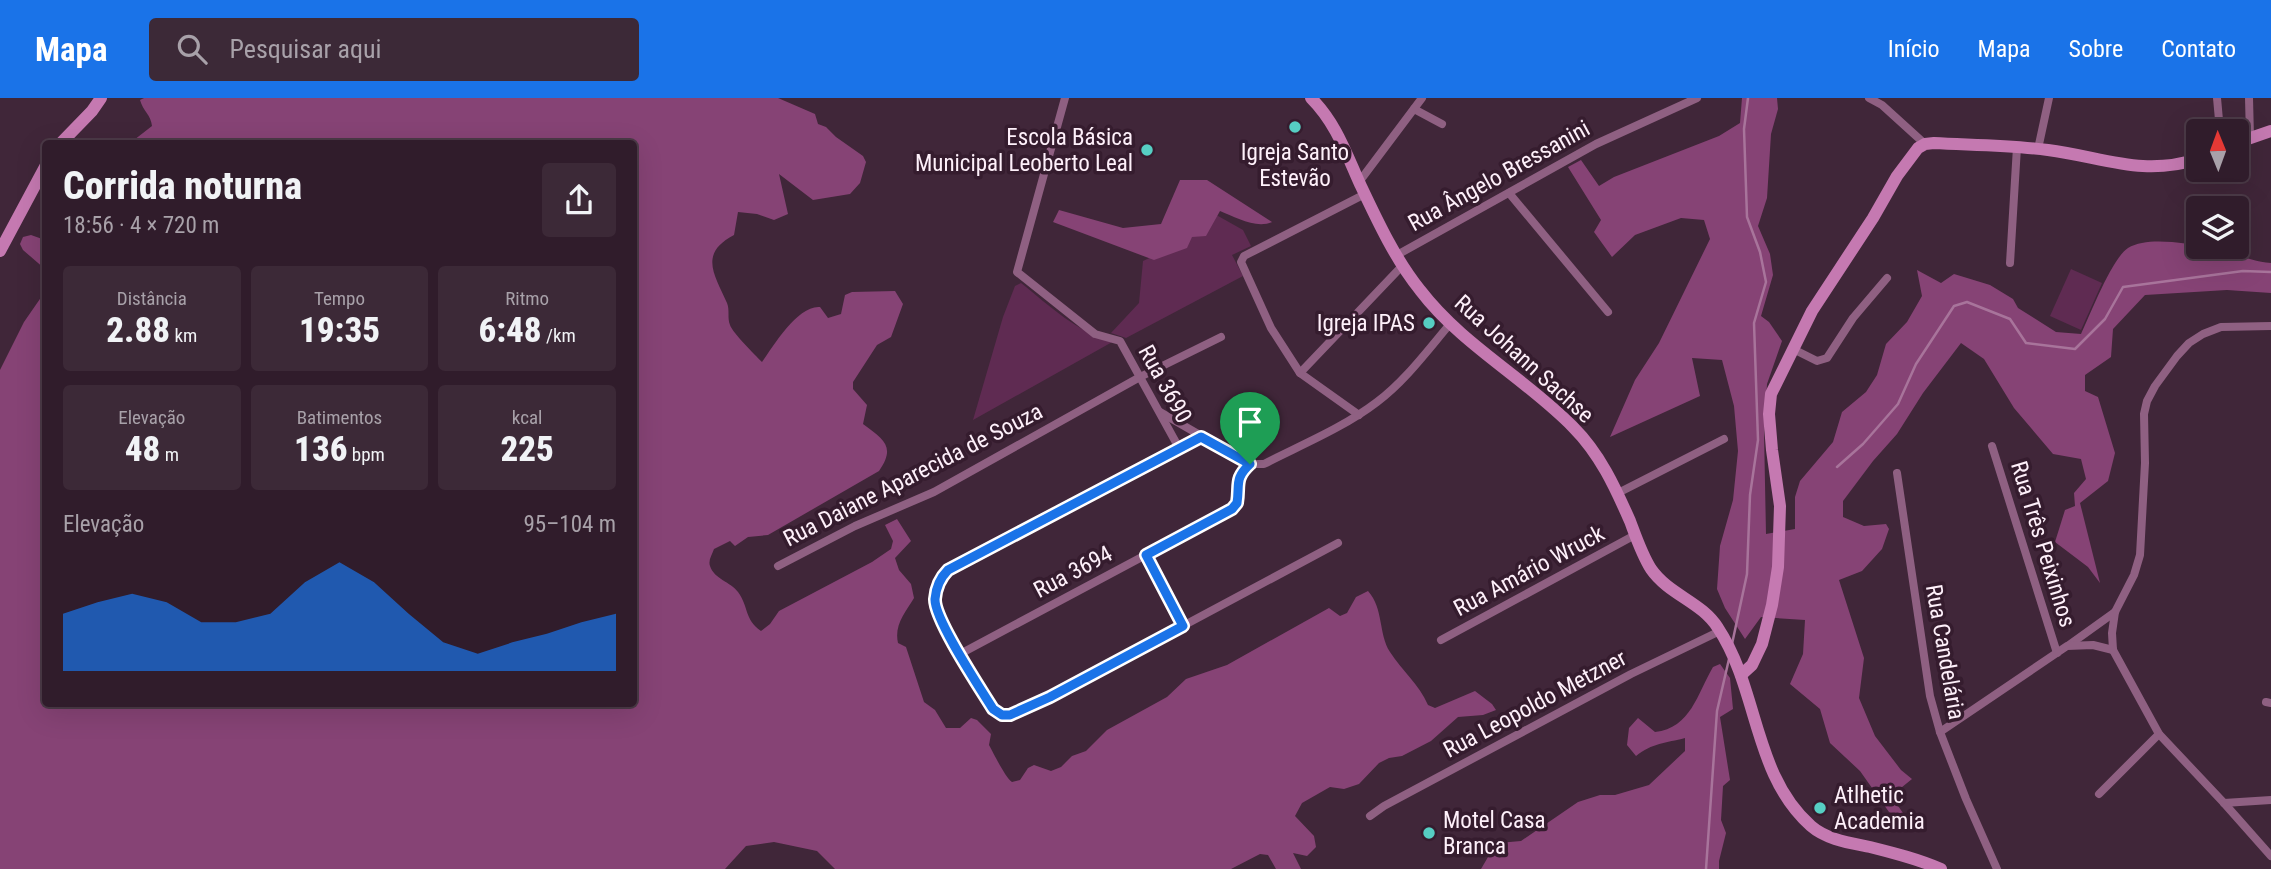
<!DOCTYPE html>
<html lang="pt">
<meta charset="utf-8">
<style>
:root{--surface:#301c2b;--page:#3c2937;--text:#f1f3f6;--muted:#a8a1a9;--line:#4b3a47;--accent:#1a73e8}
body{margin:0;font-family:"Roboto Condensed",sans-serif;background:var(--page);color:var(--text);height:100vh;display:flex;flex-direction:column;font-size:26px;white-space:nowrap}
*{box-sizing:border-box;margin:0}
p{font-size:23px;color:var(--muted)}
.icon{flex:none;width:38px;height:38px;fill:none;stroke:currentColor;stroke-width:2;stroke-linecap:round;stroke-linejoin:round}
.map{position:relative;flex:1;overflow:hidden}
.panel{position:absolute;left:42px;top:42px;width:595px;height:567px;display:flex;flex-direction:column;background:var(--surface);border-radius:7px;box-shadow:0 7px 28px #0002,0 0 0 2px var(--line)}
.panel>*{flex:none}
.needle{width:46px;rotate:359deg}
.fabs{position:absolute;left:2186px;top:21px;display:grid;gap:14px}
.fabs a{display:grid;place-items:center;width:63px;height:63px;border-radius:7px;background:var(--surface);box-shadow:0 7px 28px #0002,0 0 0 2px var(--line);font-size:35px}
.pin{position:absolute;display:grid;place-items:center;width:60px;height:60px;color:#fff;margin:-72px -30px;border-radius:50% 50% 50% 0;rotate:-45deg;box-shadow:0 0 7px #0007}
.pin .icon{rotate:45deg}
.round{display:grid;place-items:center;flex:none;width:74px;height:74px;border-radius:7px;background:var(--page)}
.headline{display:flex;align-items:center;justify-content:space-between;height:119px;padding:0 21px}
h1{font-size:38px;font-weight:800;line-height:52px}
.stats{display:grid;grid-template-columns:repeat(3,1fr);gap:10px;height:119px;padding:7px 21px}
.stats div{display:grid;align-content:center;border-radius:7px;background:var(--page);text-align:center}
.stats b{font-size:35px;font-weight:800}
.stats small{font-size:19px;font-weight:400}
.stats p{font-size:19px}
.chart{height:196px;padding:14px 21px}
.chart p{display:flex;justify-content:space-between}
.chart svg{width:100%;height:126px;margin-top:7px;fill:var(--accent);opacity:.7}
header{display:flex;align-items:center;gap:42px;box-sizing:border-box;height:98px;padding:0 35px;background:var(--accent);color:#fff}
header strong{font-size:33px}
nav{display:flex;gap:38px;margin-inline-start:auto;font-size:24px}
.search{width:490px;height:63px;background:var(--page);display:flex;align-items:center;gap:18px;box-sizing:border-box;padding:0 24px;border-radius:7px;color:var(--muted);font-size:26px}
.map>svg:first-child{display:block}
.green{fill:#5f2b52}
.forest{fill:#864375}
.lines{fill:none;stroke-linecap:round;stroke-linejoin:round}
.stream{stroke:#a8749b;stroke-width:2.5}
.street{stroke:#8f6082;stroke-width:8}
.secondary{stroke:#c579b1;stroke-width:12}
.route-casing{stroke:#fff;stroke-width:14}
.route{stroke:#1a73e8;stroke-width:9}
.poi-dot{fill:#56cec3;stroke:#351c2e;stroke-width:2.5}
.labels{text-anchor:middle;dominant-baseline:central;stroke-width:7;stroke-linejoin:round;paint-order:stroke}
.poi-label{font-size:23px;fill:#fef0fa;stroke:#351c2e;text-anchor:end}
.street-label{font-size:23px;fill:#fef0fa;stroke:#351c2e}
</style>
<header>
<strong>Mapa</strong>
<div class="search"><svg class="icon" aria-label="search" viewBox="0 0 24 24"><circle cx="10" cy="10" r="6"/><path d="M15 15l6 6"/></svg>Pesquisar aqui</div>
<nav><a>Início</a><a>Mapa</a><a>Sobre</a><a>Contato</a></nav>
</header>
<div class="map">
<svg width="2271" height="771" viewBox="0 0 2271 771">
<rect width="100%" height="100%" fill="#402639"/>
<g class="green">
<polygon points="1195,105 1243,132 1251,148 1232,157 1243,178 1126,240 1111,235 1139,205 1143,163 1183,144"/>
<polygon points="2071,171 2102,185 2081,232 2050,218"/>
<path d="M1021 185C1050 208 1077 235 1114 243L973 322 1003 219 1015 188Z"/>
</g>
<g class="forest">
<path d="M144 0H778L815 16 818 26 826 29 836 39 863 58 866 64 860 85 850 96 813 102 779 76 788 116 774 122 757 116 738 114 734 137C698 156 715 177 727 205 730 212 727 220 730 227 732 234 755 257 762 264 774 247 798 207 820 209L828 220 841 216 845 197 852 194 895 193 903 206 891 239 877 247 853 284V291L867 307 863 326C884 342 896 348 879 373L768 437 748 439 735 448 730 443 714 451C712 457 708 462 710 468 714 481 731 484 738 494 749 509 744 521 761 533L770 526 779 513 872 464 891 451 893 443 885 427 897 421 911 443 895 460 899 472 911 486 914 500C905 515 894 527 898 545L906 549 924 604 935 612 946 630H960L971 620 977 622 991 636 989 647C994 656 1005 679 1012 684L1020 682 1028 670 1034 667 1051 673 1061 669 1072 658 1086 653 1107 632 1167 599 1186 581 1227 567 1329 510 1340 518 1347 515 1356 499 1368 493C1384 511 1378 535 1390 554 1402 573 1419 586 1428 607L1435 610 1475 593 1492 606 1496 612 1483 617 1458 619 1431 643 1402 658 1389 660 1379 665 1359 686 1344 691 1330 689 1302 705 1295 718 1314 738 1316 749 1307 758 1293 755 1301 771H1276L1268 757 1260 756 1231 771H835L817 753 774 744 746 748 725 771H0V272L24 224 42 198 45 186 46 606H634V46L125 45 134 42 152 28C151 17 143 13 140 2Z"/>
<path d="M1742 0H1777L1778 11 1771 36 1767 100 1758 128 1770 156 1773 177 1761 218 1769 224 1782 243 1767 286 1764 334 1766 436 1795 431V399L1800 383 1833 344 1842 314 1866 294 1877 277 1886 246 1907 224 1922 198 1917 172 1941 185 1954 176 1990 187 2013 201 2018 210 2056 234 2081 236C2090 217 2112 160 2128 150 2148 138 2187 146 2208 149 2230 153 2248 163 2271 165V195L2227 192 2145 197 2113 231 2111 259 2085 277V293L2098 299 2115 355 2108 383 2080 405 2100 485 2088 469 2055 444 2065 412 2075 408 2074 395 2086 381 2081 361 2053 356 2014 310 1984 261 1961 245 1923 295 1897 336 1873 363 1843 403V419L1864 428 1886 426 1889 431 1882 451 1862 473 1839 482 1864 560 1859 600 1875 638 1901 672 1912 681 1891 698 1903 715 1898 717 1889 714 1860 673 1830 645 1820 611 1790 586 1803 556 1805 522 1761 519 1745 541 1725 510 1717 491 1720 448 1733 402 1738 353 1734 308 1722 262 1692 260 1700 298 1610 339 1635 282 1659 245 1710 141 1704 122 1681 120 1635 137 1612 159 1594 134 1601 122 1568 69 1581 62 1599 88 1614 79 1719 38 1740 25Z"/>
<path d="M1180 82H1207L1272 124C1256 131 1235 119 1220 113L1206 138 1192 139 1187 150 1154 162 1053 124 1059 112 1123 130 1161 126Z"/>
<polygon points="31,137 45,142 45,171 23,152 20,146 23,139"/>
<path d="M1720 566 1730 580 1733 611 1720 619 1730 682 1723 688 1721 722 1726 735 1719 763V771H1481L1488 759 1487 746 1521 743 1578 704 1600 697H1615L1649 687 1685 653V640C1666 645 1652 645 1636 658L1627 647 1629 630 1638 620 1655 634C1691 630 1697 596 1713 569Z"/>
</g>
<g class="lines">
<g class="stream">
<polyline points="1837,369 1863,346 1898,306 1916,266 1954,208 1967,204 2010,221 2026,245 2075,251 2105,221 2123,189 2243,173 2271,174"/>
<polyline points="1732,546 1747,476 1750,397 1758,342 1754,225 1766,184 1760,154 1747,119 1744,31 1748,0"/>
<polyline points="1706,771 1717,613 1729,561"/>
</g>
<g class="street">
<polyline points="1065,0 1017,174 1095,236 1120,243 1179,350"/>
<polyline points="1869,0 1882,7 1925,46"/>
<polyline points="2217,0 2220,33"/>
<polyline points="2249,0 2250,39"/>
<polyline points="1414,11 1442,26"/>
<polyline points="2038,51 2049,0"/>
<polyline points="1359,84 1422,0"/>
<polyline points="1509,95 1608,214"/>
<polyline points="1397,157 1596,46 1697,0"/>
<polyline points="2010,165 2017,49"/>
<polyline points="2271,228 2221,229 2203,236 2189,245 2177,258 2155,288 2147,303 2144,316 2145,365 2140,457 2134,477 2115,514 2112,535 2113,552 2159,636 2224,705 2271,758"/>
<polyline points="1793,251 1817,263 1827,260 1853,220 1887,180"/>
<polyline points="1300,275 1403,167"/>
<polyline points="1160,314 1250,366"/>
<polyline points="1359,317 1300,275 1271,230 1241,164 1244,158 1365,96"/>
<path d="M1201 339 948 472C941 480 936 489 935 501 934 521 980 590 993 611 1012 622 1031 608 1050 599L1338 445"/>
<polyline points="1992,348 2057,555"/>
<path d="M1250 366H1264C1301 347 1343 330 1377 304 1405 283 1427 253 1450 226"/>
<polyline points="1897,375 1930,598 1940,634 1966,701 1997,771"/>
<polyline points="1618,395 1724,341"/>
<polyline points="1146,457 1183,528"/>
<polyline points="778,468 855,428 934,394 1140,279 1221,239"/>
<polyline points="1441,542 1635,437"/>
<polyline points="2069,547 2115,514"/>
<path d="M960 556 1232 411 1237 405C1240 386 1234 381 1250 366"/>
<polyline points="2266,604 2271,605"/>
<polyline points="1940,634 2067,548 2093,547 2113,552"/>
<polyline points="2099,696 2159,636"/>
<polyline points="2224,705 2271,702"/>
<polyline points="1370,718 1384,708 1631,576 1720,533"/>
</g>
<g class="secondary">
<path d="M1311 0C1336 25 1346 55 1360 86 1377 122 1395 161 1420 192 1462 247 1525 280 1573 329 1600 356 1615 389 1630 423 1636 439 1642 457 1651 471 1669 497 1702 504 1718 530 1759 592 1753 677 1811 728 1827 742 1851 745 1870 749 1894 755 1918 761 1941 771"/>
<polyline points="2236,45 2271,33"/>
<polyline points="60,46 92,13 101,0"/>
<polyline points="0,153 46,67"/>
<path d="M1741 577 1752 567 1762 546 1772 507 1778 469 1780 408 1772 352 1769 316 1771 296 1812 213 1873 120 1897 78 1918 50 1925 46 1934 45C1972 47 2011 47 2048 52 2103 59 2142 79 2198 61"/>
</g>
</g>
<g class="lines">
<g class="route-casing">
<path id="route" d="M1201 339 1250 366C1234 381 1240 386 1237 405L1232 411 1146 457 1183 528 1050 599 1010 617H1002L993 611C980 590 934 521 935 501 936 489 941 479 948 472Z"/>
</g>
<use href="#route" class="route"/>
</g>
<g class="poi-dot">
<circle cx="1295" cy="29" r="7"/>
<circle cx="1147" cy="52" r="7"/>
<circle cx="1429" cy="225" r="7"/>
<circle cx="1820" cy="710" r="7"/>
<circle cx="1429" cy="735" r="7"/>
</g>
<g class="labels">
<g class="poi-label">
<text x="1133" y="39">Escola Básica<tspan x="1133" dy="26">Municipal Leoberto Leal</tspan></text>
<text x="1295" y="54" text-anchor="middle">Igreja Santo<tspan x="1295" dy="26">Estevão</tspan></text>
<text x="1415" y="225">Igreja IPAS</text>
<text x="1834" y="697" text-anchor="start">Atlhetic<tspan x="1834" dy="26">Academia</tspan></text>
<text x="1443" y="722" text-anchor="start">Motel Casa<tspan x="1443" dy="26">Branca</tspan></text>
</g>
<g class="street-label">
<text transform="translate(1499 78) rotate(-29)">Rua Ângelo Bressanini</text>
<text transform="translate(1524 261) rotate(42)">Rua Johann Sachse</text>
<text transform="translate(1165 286) rotate(61)">Rua 3690</text>
<text transform="translate(913 377) rotate(-27)">Rua Daiane Aparecida de Souza</text>
<text transform="translate(2043 446) rotate(73)">Rua Três Peixinhos</text>
<text transform="translate(1529 473) rotate(-28)">Rua Amário Wruck</text>
<text transform="translate(1073 474) rotate(-28)">Rua 3694</text>
<text transform="translate(1945 554) rotate(80)">Rua Candelária</text>
<text transform="translate(1535 606) rotate(-28)">Rua Leopoldo Metzner</text>
</g>
</g>
</svg>
<div class="fabs">
<a><svg class="needle" viewBox="-14 -14 28 28"><path d="M0-13l5 13h-10z" fill="#e53935"/><path d="M0 13l5-13h-10z" fill="#a8a1a9"/></svg></a>
<a><svg class="icon" aria-label="layers" viewBox="0 0 24 24"><path d="M12 4l9 5-9 5-9-5zM3 14l9 5 9-5"/></svg></a>
</div>
<div class="pin" style="left:1250px;top:366px;background:#1e9e55"><svg class="icon" aria-label="arrive" viewBox="0 0 24 24"><path d="M6 21V4h12l-3 4 3 4H6"/></svg></div>
<section class="panel">
<div class="headline"><div><h1>Corrida noturna</h1><p>18:56 · 4 × 720 m</p></div><a class="round"><svg class="icon" aria-label="share" viewBox="0 0 24 24"><path d="M12 15V3M7 8l5-5 5 5M5 13v7h14v-7"/></svg></a></div>
<div class="stats">
<div><p>Distância</p><b>2.88<small> km</small></b></div>
<div><p>Tempo</p><b>19:35</b></div>
<div><p>Ritmo</p><b>6:48<small> /km</small></b></div>
</div>
<div class="stats">
<div><p>Elevação</p><b>48<small> m</small></b></div>
<div><p>Batimentos</p><b>136<small> bpm</small></b></div>
<div><p>kcal</p><b>225</b></div>
</div>
<div class="chart"><p><span>Elevação</span>95–104 m</p>
<svg viewBox="0 0 160 44" preserveAspectRatio="none"><path d="M0 44V24L10 20L20 17L30 20L40 27L50 27L60 24L70 13L80 6L90 13L100 24L110 34L120 38L130 34L140 31L150 27L160 24V44z"/></svg>
</div>
</section>
</div>
